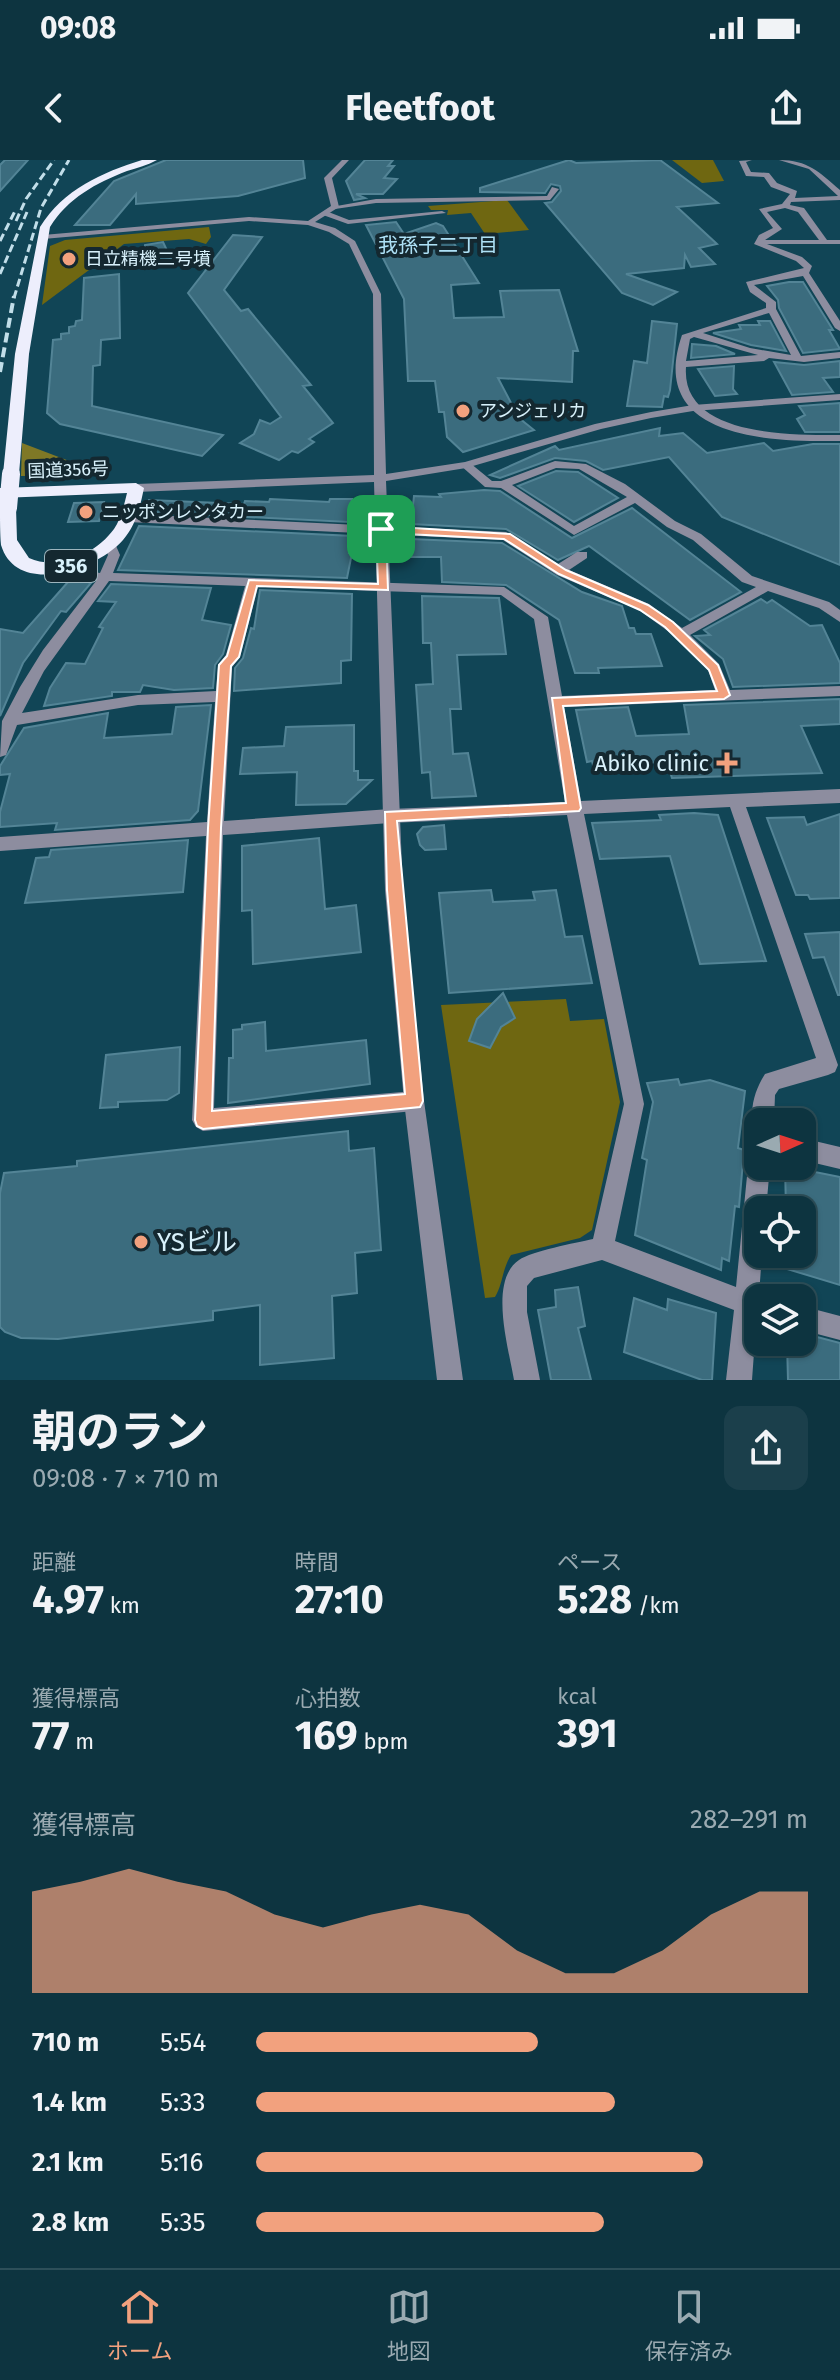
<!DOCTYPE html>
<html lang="ja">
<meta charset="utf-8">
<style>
:root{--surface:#0d3440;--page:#1b3f4b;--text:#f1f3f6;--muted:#9aaab1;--line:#2d4f59;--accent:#f2a17e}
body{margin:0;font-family:"Fira Sans","Noto Sans JP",sans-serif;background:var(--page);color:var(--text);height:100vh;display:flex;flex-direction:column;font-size:30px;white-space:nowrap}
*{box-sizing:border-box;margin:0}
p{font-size:26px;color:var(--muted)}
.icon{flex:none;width:44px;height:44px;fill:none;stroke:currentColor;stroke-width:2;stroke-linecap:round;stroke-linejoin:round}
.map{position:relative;height:1220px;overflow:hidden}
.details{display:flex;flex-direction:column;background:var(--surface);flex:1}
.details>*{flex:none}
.needle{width:52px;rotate:87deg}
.controls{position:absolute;left:744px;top:948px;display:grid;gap:16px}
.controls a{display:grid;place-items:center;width:72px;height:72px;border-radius:16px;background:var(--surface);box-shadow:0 2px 6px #0004,0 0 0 2px var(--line);font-size:40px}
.pin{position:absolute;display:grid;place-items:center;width:68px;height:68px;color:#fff;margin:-34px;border-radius:16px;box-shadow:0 4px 12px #0006}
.round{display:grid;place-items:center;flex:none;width:84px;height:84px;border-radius:16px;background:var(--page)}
.summary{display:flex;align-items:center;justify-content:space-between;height:136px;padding:0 32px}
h1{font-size:44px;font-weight:700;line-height:60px}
.figures{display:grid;grid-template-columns:repeat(3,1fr);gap:12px;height:136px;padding:8px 32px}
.figures div{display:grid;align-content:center}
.figures b{font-size:40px;font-weight:700}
.figures small{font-size:22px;font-weight:400}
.figures p{font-size:22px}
.chart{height:224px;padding:16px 32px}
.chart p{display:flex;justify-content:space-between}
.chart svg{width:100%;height:144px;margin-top:8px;fill:var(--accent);opacity:.7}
ul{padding:0 32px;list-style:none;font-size:26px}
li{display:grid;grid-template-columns:128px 96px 1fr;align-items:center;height:60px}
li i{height:20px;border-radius:10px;background:var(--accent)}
.status{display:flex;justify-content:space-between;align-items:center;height:56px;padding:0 40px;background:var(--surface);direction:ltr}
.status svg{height:22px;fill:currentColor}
header{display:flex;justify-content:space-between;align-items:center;height:104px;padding:0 32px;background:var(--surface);font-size:36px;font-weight:700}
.menu{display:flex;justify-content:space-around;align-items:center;height:112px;border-top:2px solid var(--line);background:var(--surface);font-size:22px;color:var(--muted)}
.menu a{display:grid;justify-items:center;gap:4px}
.menu .current{color:var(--accent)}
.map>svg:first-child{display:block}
.green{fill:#6f6711}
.forest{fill:#7f7826}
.building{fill:#3b6c7e;stroke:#538496;stroke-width:2}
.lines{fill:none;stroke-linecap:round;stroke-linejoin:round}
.minor{fill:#8d8d9f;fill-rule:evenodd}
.tertiary{fill:#8d8d9f;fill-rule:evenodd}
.trunk{fill:#edeefc;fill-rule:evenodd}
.rail-far1{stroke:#c2dee9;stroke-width:3;stroke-dasharray:8 4;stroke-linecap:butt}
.rail{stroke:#c2dee9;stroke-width:4;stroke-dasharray:10 5;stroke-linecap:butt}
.trunk-bridge{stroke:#edeefc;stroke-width:18}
.route{fill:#f2a17e;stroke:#fff;stroke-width:2;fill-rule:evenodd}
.poi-dot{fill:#f2a17e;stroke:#142830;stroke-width:3}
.labels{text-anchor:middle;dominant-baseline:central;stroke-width:8;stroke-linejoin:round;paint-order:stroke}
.far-poi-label{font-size:18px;fill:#d8f1fb;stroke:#142830;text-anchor:start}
.far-street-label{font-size:18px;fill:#d8f1fb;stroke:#142830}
.far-neighbourhood-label{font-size:20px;fill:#aee1f6;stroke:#142830}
.shield{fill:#142830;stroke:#9db5be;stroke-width:2}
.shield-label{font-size:20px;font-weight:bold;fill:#d8f1fb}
.poi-label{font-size:22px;fill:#d8f1fb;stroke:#142830;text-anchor:end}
.near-poi-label{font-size:26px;fill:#d8f1fb;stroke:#142830;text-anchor:start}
</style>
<div class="status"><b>09:08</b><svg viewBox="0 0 49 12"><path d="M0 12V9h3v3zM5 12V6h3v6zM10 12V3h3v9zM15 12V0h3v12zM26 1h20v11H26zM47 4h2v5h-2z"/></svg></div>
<header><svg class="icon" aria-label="back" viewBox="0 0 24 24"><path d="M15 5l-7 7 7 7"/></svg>Fleetfoot<svg class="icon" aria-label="share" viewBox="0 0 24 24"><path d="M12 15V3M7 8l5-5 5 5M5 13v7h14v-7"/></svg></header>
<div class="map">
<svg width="840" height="1220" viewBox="0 0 840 1220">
<rect width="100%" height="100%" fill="#114556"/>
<g class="green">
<polygon points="672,0 713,0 724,21 702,23"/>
<polygon points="507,40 529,70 485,74 471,53 447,55 448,50 431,50 428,46"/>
<polygon points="209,67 211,77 206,84 189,79 124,84 42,145 50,86 65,80"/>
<path d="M566 839 570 861 604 859 620 942 592 1070 580 1078 511 1095C502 1109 503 1124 495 1137L485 1138 441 845Z"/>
</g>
<polygon class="forest" points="22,283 106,315 21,316"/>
<g class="building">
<polygon points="5,0 28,0 0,31 0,5"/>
<polygon points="166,0 303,0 305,18 238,36 136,44 136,34 110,65 75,65 114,21"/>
<polygon points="365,0 393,0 388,6 394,6 384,18 397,19 383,34 356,34 365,38 354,40 346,21"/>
<polygon points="569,0 576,3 660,0 718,43 677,47 717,84 699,88 715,104 691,107 685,95 684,108 626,114 677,132 653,145 622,133 545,43 552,42 561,31 560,26 551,24 545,33 480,32 480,28"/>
<polygon points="396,62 404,74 436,63 443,66 479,123 451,125 454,158 504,157 500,131 559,130 578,191 573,191 572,222 498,218 519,258 534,270 463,292 447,277 444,252 439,252 435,221 408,221 404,139 366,65"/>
<polygon points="233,75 262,77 224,130 241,151 248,149 311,225 303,226 333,263 309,279 314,282 298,293 292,291 279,300 240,283 254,274 260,260 270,264 281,257 188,133"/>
<polygon points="163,82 171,99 145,103 145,85"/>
<polygon points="119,114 120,178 101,180 100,205 93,206 92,246 223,275 202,296 60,264 47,253 53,180 61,179 61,174 69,173 69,167 75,166 76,161 82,160 84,118"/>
<polygon points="789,122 803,122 833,170 829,170 840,189 803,193 779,148 778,140 767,126"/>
<polygon points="652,161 677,164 670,230 668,237 664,236 662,247 627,246 634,201 647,203"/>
<polygon points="758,161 770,161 786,191 751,185 713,173 741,169 739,165 760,165"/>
<polygon points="692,184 716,186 735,194 691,198"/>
<polygon points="840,201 840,217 823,218 833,232 792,235 774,202 804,205"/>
<polygon points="734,206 733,229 737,234 715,236 698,209"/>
<polygon points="840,243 840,272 805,272 797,259 805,255 799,246"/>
<polygon points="660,268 659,276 683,273 707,293 764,283 773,291 813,284 840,284 840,405 722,357 669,297 603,310 586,301 555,298 500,318 490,315 555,286 559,290"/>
<polygon points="556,311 578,312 618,338 574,362 518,326"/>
<polygon points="484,330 500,331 572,378 632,348 741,432 690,460 589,386 558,400 506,369 411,364 414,336 441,337 439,334"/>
<polygon points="270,339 329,342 330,339 352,339 349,362 145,352 149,340 244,344 245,341 269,342"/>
<polygon points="104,342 99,361 68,362 74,343"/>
<polygon points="139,366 353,376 349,393 352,393 347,418 118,410"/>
<polygon points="411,379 502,383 582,432 622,446 629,468 634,468 636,474 651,474 662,506 598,508 599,513 575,513 559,460 506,425 442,422 441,397 410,397"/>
<polygon points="78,419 91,423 66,452 61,451 23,503 0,556 0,469 23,473 68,422"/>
<polygon points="111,424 211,428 202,460 231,465 223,494 215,505 213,528 174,530 143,525 140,532 112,532 112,536 44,546 50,528 66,503 85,504 103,468 99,467 116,442 98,441"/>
<polygon points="260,430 352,434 351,500 341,501 341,523 234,531 235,508 243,498 251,468 254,469"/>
<polygon points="422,436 499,438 506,494 457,495 461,549 450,549 453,594 468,593 476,636 432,638 430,612 422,613 416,525 433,524 431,483 423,483"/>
<polygon points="761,439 767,443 772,440 810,466 822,465 840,503 840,523 733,527 723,499 695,476 710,475 704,470"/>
<polygon points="840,539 840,564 801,566 822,613 672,618 667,602 593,605 592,601 587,602 576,550 628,547 636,576 689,574 684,545"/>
<polygon points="211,545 198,651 190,660 55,670 57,663 0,667 0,652 10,614 0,615 0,606 24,568 108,553 104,578 172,574 176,547"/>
<polygon points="354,565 354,611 358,611 358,620 372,620 346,644 296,645 297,612 240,614 243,588 284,586 286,567"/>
<polygon points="694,653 718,655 766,801 700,804 670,696 600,699 592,663 661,660 659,655"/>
<polygon points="840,654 840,738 810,739 808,735 796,735 767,658 804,657 807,665"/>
<polygon points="444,665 446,689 425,690 420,685 417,674 423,667"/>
<polygon points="319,678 325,749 356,745 361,792 253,804 252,750 242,751 242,686"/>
<polygon points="188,680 183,732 25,743 36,698 49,697 51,690"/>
<polygon points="491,730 493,742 535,740 533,732 556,730 565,777 582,776 592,823 449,833 439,733"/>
<polygon points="840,772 840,835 838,835 824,797 813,798 805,774"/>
<polygon points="503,833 515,858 501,867 490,888 469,881 477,859"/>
<polygon points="265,862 266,891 366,880 370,924 228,943 229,898 233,898 233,870 242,869 242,865"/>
<polygon points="180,887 179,933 167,940 118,942 118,947 100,948 106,895"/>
<polygon points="678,919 680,925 710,920 745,931 738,988 744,990 739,1047 735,1046 729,1101 722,1098 721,1110 635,1075 647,1000 642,998 653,942 647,923"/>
<polygon points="348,971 349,991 374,988 381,1090 355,1093 357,1133 332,1136 334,1198 260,1205 260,1145 213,1151 213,1160 58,1179 21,1178 5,1172 0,1167 0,1033 4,1013 77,1006 77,1001"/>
<polygon points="785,1006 840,1017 840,1125 764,1102 765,1094 802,1094 802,1050 786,1050"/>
<polygon points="578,1127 585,1166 578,1168 591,1220 551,1220 538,1150 556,1147 555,1130"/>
<polygon points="634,1138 667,1150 668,1139 716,1153 712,1220 702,1220 624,1192"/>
<polygon points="802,1173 840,1183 840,1220 788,1220 787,1182 802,1182"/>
</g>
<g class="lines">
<g class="minor">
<path d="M752 0 746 2 751 12 769 13 777 23 797 31 795 38 838 36 809 9 779 0C808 0 819 12 840 30V40L791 42 790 45 804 48 827 80H840V84H767L802 97 812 106 809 113 840 161V171L835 168 803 116 754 125 776 142V149L801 196 840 192V198L804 202 769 198 764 201 686 207C681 277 792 275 840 275V281C770 282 646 279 682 175L766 148V143L750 132 746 122 804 108 796 101 754 84 759 75 773 68 759 49 782 44 790 34 771 27 764 17 746 16 739 1ZM785 48 798 52 819 80H765L782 69 767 52ZM769 153 791 195 750 188 703 173ZM694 177 758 195 686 201 690 179Z"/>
<polygon points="552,27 559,29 550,40 376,43 335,49 331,47 376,39 547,36"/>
<polygon points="326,51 349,60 442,51 446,53 348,64 323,55"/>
<path d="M555 301 586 304 625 324 675 361 701 374 752 416 829 442 840 450V462L819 448 768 431 690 475 719 504 730 530 840 526V536L564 547 581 641 840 629V643L746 647 838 905 835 912 828 915 779 929 775 935 774 962H758V971C746 956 755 929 765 914L816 898 730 647 584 654 644 944 615 1081 736 1127 748 1006 751 998 758 995V1006H770L766 1050H758V1094H762L759 1135 765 1138H758L752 1220H726L734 1150 602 1100 534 1118 527 1126V1152L540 1220H514C509 1189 488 1121 519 1100 532 1091 575 1083 593 1079L624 944 567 655 390 663 223 675 214 948 414 931 421 934 424 941 421 948 414 951 203 971 196 967 192 960 206 676 0 691V677L207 662 215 542 138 545 17 565 6 595 0 597 2 561 20 527 43 490 96 421 79 417 67 405 73 401 88 411 100 413 108 395 104 384 110 380 114 381 120 395 113 413 504 427 548 457 562 536 715 530 708 510 676 477 639 450 557 415 503 380 128 362 122 358 128 354 506 372 558 404 577 392H587V398L569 410 649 444 682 468 756 427 742 422 693 380 667 367 635 343 574 375 501 328 485 327 460 305 470 303 492 321H501ZM556 308 579 309 627 337 574 366 512 325ZM109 421 245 426 226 495 218 505 216 531 138 535 22 553 44 511ZM258 427 501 435 534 459 565 642 390 649 224 661 232 507 240 497Z"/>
<polygon points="802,978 840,987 840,1009 802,1000"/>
<polygon points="802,1146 840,1156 840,1180 802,1170"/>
</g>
<polygon class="tertiary" points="342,0 349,0 332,18 339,47 315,62 335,68 355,81 381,134 386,314 465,302 595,264 651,252 693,245 840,234 840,240 693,251 651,258 601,269 466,308 386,321 403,730 424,941 463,1220 437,1220 404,941 385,730 374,322 136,332 130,328 136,324 374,315 373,134 349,84 329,72 308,65 249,61 43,79 39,77 43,75 249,57 308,61 331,46 324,18"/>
<g class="trunk">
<path d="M142 0H157C148 5 137 8 127 11 96 23 68 38 50 67L29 194 19 314 17 317H5L3 314 15 194 40 67C64 29 101 13 142 0Z"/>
<path d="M136 323 144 328C140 347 136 365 123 380 98 409 17 438 1 385 0 374 0 359 0 348L8 343 16 348 17 380 29 398C57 411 95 395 114 369 121 359 124 345 127 333L0 338V328Z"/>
</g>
<g class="rail-far1">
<polyline points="16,61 26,39 54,0"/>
<polyline points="0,81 16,49"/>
<polyline points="0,114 27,52"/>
<polyline points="14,138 41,48 69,0"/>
</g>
<polyline class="rail" points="0,212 14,136"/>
<polyline class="trunk-bridge" points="8,348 11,314"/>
</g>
<path class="route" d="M381 366 510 374 566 410 648 445 673 462 718 505 730 535 724 539 563 546 581 648 579 651 397 661 423 941 420 947 203 969 197 966 195 960 208 668 219 505 227 496 249 420 378 424 376 369ZM386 373 504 379 559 414 640 450 665 467 709 510 717 531 552 538 566 643 385 652 387 730 405 934 212 951 221 668 231 506 239 497 257 426 388 430Z"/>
<g class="poi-dot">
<circle cx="69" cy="99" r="8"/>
<circle cx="463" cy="251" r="8"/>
<circle cx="86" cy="352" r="8"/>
<path d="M723 591h8v8h8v8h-8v8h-8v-8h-8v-8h8z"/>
<circle cx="141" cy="1082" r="8"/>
</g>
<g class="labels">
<g class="far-poi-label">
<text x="85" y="99">日立精機二号墳</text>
<text x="479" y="251">アンジェリカ</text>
<text x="102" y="352">ニッポンレンタカー</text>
</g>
<g class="far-street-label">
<text transform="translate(68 310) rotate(-2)">国道356号</text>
</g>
<g class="far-neighbourhood-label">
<text x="438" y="85">我孫子二丁目</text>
</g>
<rect class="shield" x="45" y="390" width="52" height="32" rx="6"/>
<g class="shield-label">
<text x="71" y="406">356</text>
</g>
<g class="poi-label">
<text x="709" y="603">Abiko clinic</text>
</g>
<g class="near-poi-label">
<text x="157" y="1082">YSビル</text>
</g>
</g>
</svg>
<div class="controls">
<a><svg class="needle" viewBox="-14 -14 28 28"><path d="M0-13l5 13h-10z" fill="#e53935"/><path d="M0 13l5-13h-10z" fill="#9aaab1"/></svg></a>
<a><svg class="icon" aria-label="locate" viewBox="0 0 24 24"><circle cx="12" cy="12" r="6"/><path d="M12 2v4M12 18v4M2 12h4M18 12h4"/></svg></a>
<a><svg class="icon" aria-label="layers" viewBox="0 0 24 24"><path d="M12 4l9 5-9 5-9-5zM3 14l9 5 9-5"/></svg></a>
</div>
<div class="pin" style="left:381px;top:369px;background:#1e9e55"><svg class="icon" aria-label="arrive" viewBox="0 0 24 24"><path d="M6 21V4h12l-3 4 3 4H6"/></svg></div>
</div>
<section class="details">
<div class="summary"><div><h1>朝のラン</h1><p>09:08 · 7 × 710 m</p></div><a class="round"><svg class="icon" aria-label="share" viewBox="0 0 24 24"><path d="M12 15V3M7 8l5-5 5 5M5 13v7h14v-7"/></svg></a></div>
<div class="figures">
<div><p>距離</p><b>4.97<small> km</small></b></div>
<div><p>時間</p><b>27:10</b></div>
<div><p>ペース</p><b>5:28<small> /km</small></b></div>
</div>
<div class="figures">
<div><p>獲得標高</p><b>77<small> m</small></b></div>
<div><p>心拍数</p><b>169<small> bpm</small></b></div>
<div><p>kcal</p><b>391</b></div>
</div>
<div class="chart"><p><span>獲得標高</span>282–291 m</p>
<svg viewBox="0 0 160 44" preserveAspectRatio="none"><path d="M0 44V13L10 10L20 6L30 10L40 13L50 20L60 24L70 20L80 17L90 20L100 31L110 38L120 38L130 31L140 20L150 13L160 13V44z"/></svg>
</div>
<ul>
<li><b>710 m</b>5:54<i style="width:51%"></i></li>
<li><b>1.4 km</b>5:33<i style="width:65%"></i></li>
<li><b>2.1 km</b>5:16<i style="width:81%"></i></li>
<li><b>2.8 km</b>5:35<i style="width:63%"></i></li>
</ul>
</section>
<nav class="menu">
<a class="current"><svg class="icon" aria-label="home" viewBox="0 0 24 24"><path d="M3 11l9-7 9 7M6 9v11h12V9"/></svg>ホーム</a>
<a><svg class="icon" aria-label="map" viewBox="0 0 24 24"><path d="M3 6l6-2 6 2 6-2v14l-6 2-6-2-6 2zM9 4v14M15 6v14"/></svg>地図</a>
<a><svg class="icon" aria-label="saved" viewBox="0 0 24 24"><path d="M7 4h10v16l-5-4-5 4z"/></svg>保存済み</a>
</nav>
